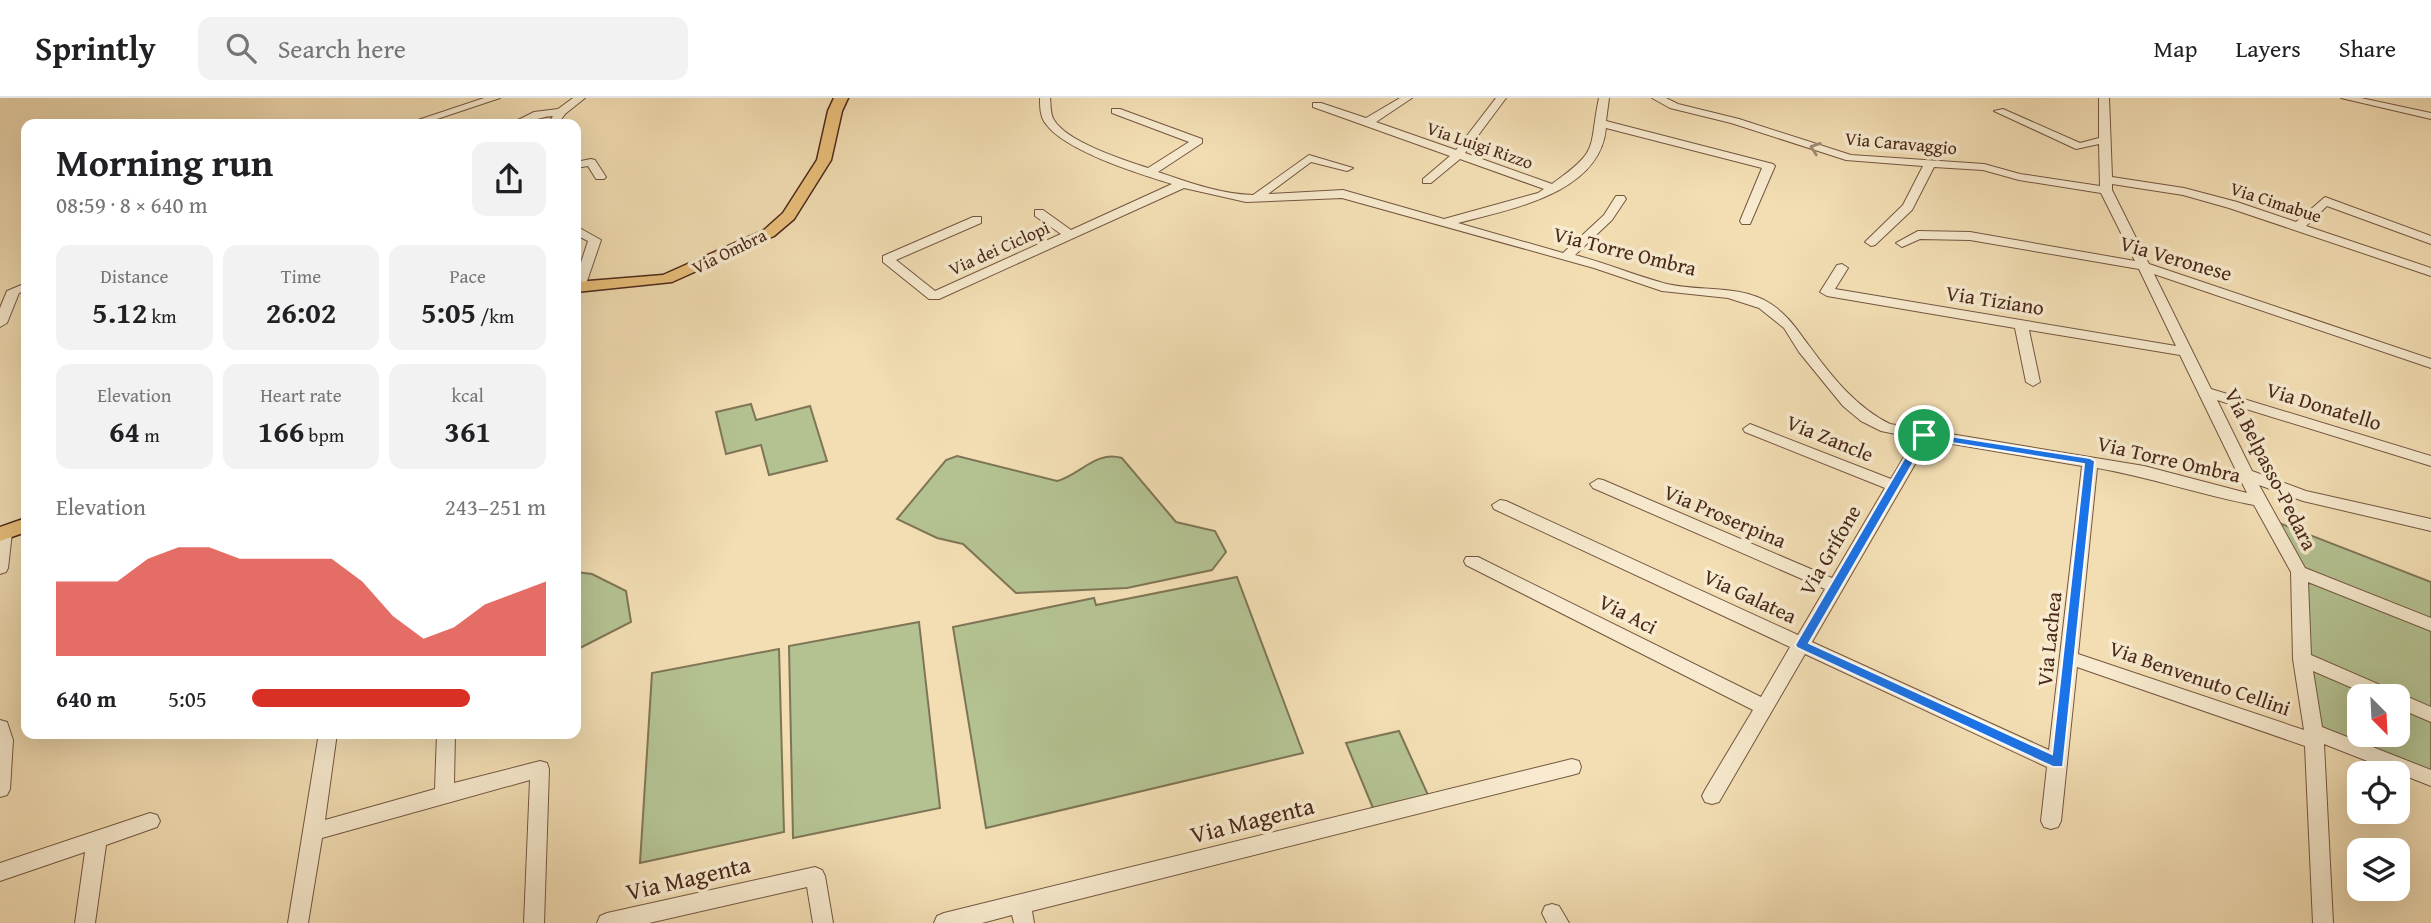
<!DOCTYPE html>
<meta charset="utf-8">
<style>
:root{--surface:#fff;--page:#f2f2f2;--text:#202124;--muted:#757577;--line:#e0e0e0;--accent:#d93025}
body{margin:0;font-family:"Gentium Book Plus",serif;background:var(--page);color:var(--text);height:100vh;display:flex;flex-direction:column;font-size:26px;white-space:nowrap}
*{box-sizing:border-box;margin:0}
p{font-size:23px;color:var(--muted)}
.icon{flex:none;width:38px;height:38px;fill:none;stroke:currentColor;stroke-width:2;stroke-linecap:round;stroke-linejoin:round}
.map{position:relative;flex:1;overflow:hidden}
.drawer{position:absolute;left:21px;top:21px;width:560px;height:620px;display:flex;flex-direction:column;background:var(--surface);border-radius:14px;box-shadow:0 7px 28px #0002}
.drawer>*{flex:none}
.needle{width:46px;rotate:156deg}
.buttons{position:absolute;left:2347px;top:586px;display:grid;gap:14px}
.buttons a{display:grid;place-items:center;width:63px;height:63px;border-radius:14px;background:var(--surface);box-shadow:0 7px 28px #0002;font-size:35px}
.pin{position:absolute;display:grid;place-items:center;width:60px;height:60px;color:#fff;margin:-30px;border:4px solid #fff;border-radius:50%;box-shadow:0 2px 7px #0007}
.round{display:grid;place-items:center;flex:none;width:74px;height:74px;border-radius:14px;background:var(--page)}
.summary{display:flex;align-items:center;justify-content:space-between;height:119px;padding:0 35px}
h1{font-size:38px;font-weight:800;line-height:52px}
.stats{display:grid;grid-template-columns:repeat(3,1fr);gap:10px;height:119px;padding:7px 35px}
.stats div{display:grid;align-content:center;border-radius:14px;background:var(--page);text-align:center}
.stats b{font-size:30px;font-weight:800}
.stats small{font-size:19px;font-weight:400}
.stats p{font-size:19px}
.chart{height:196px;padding:14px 35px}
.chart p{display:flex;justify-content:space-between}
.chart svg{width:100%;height:126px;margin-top:7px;fill:var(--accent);opacity:.7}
ul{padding:0 35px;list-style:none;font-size:23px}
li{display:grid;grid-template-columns:112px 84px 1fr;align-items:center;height:52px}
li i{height:18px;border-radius:9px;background:var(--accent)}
header{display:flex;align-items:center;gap:42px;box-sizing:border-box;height:98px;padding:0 35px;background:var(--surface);border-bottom:2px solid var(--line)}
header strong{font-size:33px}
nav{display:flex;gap:38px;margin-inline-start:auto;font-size:24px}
.search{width:490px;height:63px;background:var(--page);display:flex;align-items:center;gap:18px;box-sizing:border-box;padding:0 24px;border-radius:14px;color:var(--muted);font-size:26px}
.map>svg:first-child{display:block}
.green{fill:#b4c292;stroke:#7f7556;stroke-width:2}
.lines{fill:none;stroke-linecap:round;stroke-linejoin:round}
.minor-casing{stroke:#745640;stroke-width:2}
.major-casing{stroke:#4a281a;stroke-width:3}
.minor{fill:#f7eace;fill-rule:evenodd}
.major{fill:#eabf7a;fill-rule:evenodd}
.oneway{stroke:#a08974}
.route{fill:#1a73e8;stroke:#fff;stroke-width:2;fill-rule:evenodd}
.labels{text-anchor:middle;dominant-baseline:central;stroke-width:7;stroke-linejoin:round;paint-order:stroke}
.far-street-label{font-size:18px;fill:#4a281a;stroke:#f7eace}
.street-label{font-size:21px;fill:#4a281a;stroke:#f7eace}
.near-street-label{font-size:24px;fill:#4a281a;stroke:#f7eace}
</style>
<header>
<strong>Sprintly</strong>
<div class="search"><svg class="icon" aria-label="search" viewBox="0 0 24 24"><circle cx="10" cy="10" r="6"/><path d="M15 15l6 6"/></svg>Search here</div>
<nav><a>Map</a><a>Layers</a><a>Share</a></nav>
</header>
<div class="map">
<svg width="2431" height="825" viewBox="0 0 2431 825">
<rect width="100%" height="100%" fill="#f3deb4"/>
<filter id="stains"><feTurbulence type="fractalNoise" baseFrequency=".00286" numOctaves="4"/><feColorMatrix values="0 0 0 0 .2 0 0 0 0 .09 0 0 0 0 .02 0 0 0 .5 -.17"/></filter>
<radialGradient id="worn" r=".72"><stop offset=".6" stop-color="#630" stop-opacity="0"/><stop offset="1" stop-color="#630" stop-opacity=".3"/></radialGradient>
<g class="green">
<polygon points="751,306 756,322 810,308 827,363 769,377 761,347 726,356 716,314"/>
<path d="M957 358 1057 383C1080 377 1096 352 1122 360L1176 424 1215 433 1226 454 1212 472 1127 490 1016 495 963 446 937 440 897 421 946 362Z"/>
<polygon points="2279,425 2431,484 2431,523 2302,469"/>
<polygon points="576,474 592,476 626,493 631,524 576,552"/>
<polygon points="1237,479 1303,655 986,730 953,529 1094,500 1096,507"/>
<polygon points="2308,485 2319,486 2431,531 2431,610 2308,557"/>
<polygon points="919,524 940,710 793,740 789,548"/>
<polygon points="779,551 784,734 640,765 652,575"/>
<polygon points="2315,573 2374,598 2359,598 2359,637 2398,637 2398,608 2431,623 2431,675 2325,632 2318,626 2310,575"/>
<polygon points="1399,633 1428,697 1373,710 1346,645"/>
</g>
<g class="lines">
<g class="minor-casing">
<g id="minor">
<polygon points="484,0 500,0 422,26 406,26"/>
<path d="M573 0H585L565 16 558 26H548L553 18C537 19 525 27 510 26L534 14 558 11Z"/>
<path d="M1040 0H1050C1051 7 1050 16 1054 22 1067 44 1124 62 1148 70L1189 44 1112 15V11H1120L1202 41V45L1158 74C1188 84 1220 96 1253 97L1309 57 1353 70 1347 73 1311 64 1268 96 1343 92 1444 121 1538 95 1544 91 1460 61 1431 85H1423V81L1450 58 1313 9V5H1321L1366 20 1400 0H1412L1376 24 1456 52 1496 0H1506L1465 55 1552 86C1601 51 1588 52 1599 0H1609L1606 23 1773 66 1775 68 1750 126H1742L1740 123 1762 70 1606 30C1600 96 1510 111 1458 125L1563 155 1604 117 1616 98H1624L1626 101 1612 122 1575 157C1606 165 1636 178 1667 186 1700 194 1741 186 1771 206 1789 218 1797 232 1810 249 1832 279 1856 309 1890 326L2144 368 2247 395 2180 257 2029 232 2040 284 2033 288 2026 284 2015 230 1827 198 1820 194 1837 167 1842 166 1848 170 1835 191 2176 248 2139 171 1970 142 1920 141 1902 149 1896 145 1918 133 1970 134 2135 163 2101 95 2019 82 1983 72 1934 69 1912 112 1875 147 1871 148 1865 144 1903 107 1923 68 1846 62 1731 25 1670 10 1652 0H1666L1678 6 1739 21 1851 57 1984 66 2020 76 2100 88 2099 46 2076 51 1994 13 2003 11 2080 45 2099 40V0H2109L2112 79 2184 90 2237 104 2296 124 2325 99 2431 138V146L2327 108 2306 128 2431 170V178L2229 110 2183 97 2112 86V92L2149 166 2431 261V270L2154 176 2211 291 2431 358V368L2217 302 2252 373 2306 393 2431 421V433L2303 403 2259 387 2305 470 2431 520V533L2308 484 2311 557 2431 609V624L2398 610V598H2371L2313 573 2322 629 2431 672V688L2324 646 2333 825H2313L2305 648 2077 569 2061 723 2058 729 2051 731 2044 729 2041 723 2047 669 1805 556 1719 704 1712 706 1705 704 1702 698 1705 692 1753 612 1466 467 1464 463 1466 459H1478L1761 599 1790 549 1494 411 1492 407 1500 402 1506 403 1798 537 1825 491 1593 390 1590 386 1598 381 1603 382 1832 480 1885 390 1745 334 1743 331 1750 326 1755 328 1891 381 1915 340 1881 333 1861 323 1843 308 1799 254 1784 230 1759 210 1728 200 1662 193 1594 170 1342 100 1246 104 1184 90 939 201H929L883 164V158L973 119H981V125L896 162 935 193 1061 136 1035 118V112H1043L1071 132 1172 86C1140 76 1065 53 1046 26 1040 19 1040 9 1040 0ZM1929 342 2082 368 2049 652 1812 544ZM2097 370C2150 379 2201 397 2254 407L2291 474 2293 561 2304 632 2078 556Z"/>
<polygon points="2341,0 2361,0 2431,15 2431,21"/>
<polygon points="591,61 595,62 606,79 604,81 596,81 588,68 576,70 576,64"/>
<polygon points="576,128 601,142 585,189 579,193 576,192 576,180 588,143 576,137"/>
<polygon points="26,185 26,193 19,195 7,225 0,229 0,210 7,193"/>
<polygon points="4,429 12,435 8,470 6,474 0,476 0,431"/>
<polygon points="0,622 7,624 13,642 10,691 7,697 0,699"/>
<polygon points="319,635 337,635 325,722 435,691 437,635 455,635 454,685 540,663 547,665 549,671 544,825 524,825 530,682 322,740 308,825 288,825"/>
<polygon points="1572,661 1579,663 1581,669 1579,675 1572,677 1032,813 1034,825 1014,825 1012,817 982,825 934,825 937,818 944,815"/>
<polygon points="150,715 157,717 160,723 157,729 106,747 95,825 75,825 85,754 0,783 0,765"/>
<polygon points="815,769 822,772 825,778 833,825 813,825 807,789 649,825 597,825 600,818 607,815"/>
<polygon points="1552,806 1559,808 1569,825 1547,825 1542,815 1545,808"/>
</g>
</g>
<g class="major-casing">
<g id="major">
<polygon points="834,0 848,0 842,13 831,62 794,121 774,138 672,184 576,194 576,184 663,177 764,132 783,115 817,62 828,13"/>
<polygon points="26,420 26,434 0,443 0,429"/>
</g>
</g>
<use href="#minor" class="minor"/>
<use href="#major" class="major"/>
</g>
<defs><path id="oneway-chevron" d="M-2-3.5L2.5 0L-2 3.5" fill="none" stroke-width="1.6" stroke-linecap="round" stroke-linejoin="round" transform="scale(1.75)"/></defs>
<use class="oneway" href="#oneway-chevron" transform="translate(1815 50) rotate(-161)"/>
<path class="route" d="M1924 334 2090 360 2095 363 2063 669H2053L1797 550 1795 547 1918 337ZM1927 341 2084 366 2052 656 1809 545Z"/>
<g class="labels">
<g class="far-street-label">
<text transform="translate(1901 45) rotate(5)">Via Caravaggio</text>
<text transform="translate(1480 47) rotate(19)">Via Luigi Rizzo</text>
<text transform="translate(2276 104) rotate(18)">Via Cimabue</text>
<text transform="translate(999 150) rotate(-24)">Via dei Ciclopi</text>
<text transform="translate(729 153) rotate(-26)">Via Ombra</text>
</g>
<g class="street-label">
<text transform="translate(1625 153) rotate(14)">Via Torre Ombra</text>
<text transform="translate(2176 160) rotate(16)">Via Veronese</text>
<text transform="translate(1995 202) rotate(9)">Via Tiziano</text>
<text transform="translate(2324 308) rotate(17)">Via Donatello</text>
<text transform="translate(1830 340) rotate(22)">Via Zancle</text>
<text transform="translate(2169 361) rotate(13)">Via Torre Ombra</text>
<text transform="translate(2271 371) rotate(63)">Via Belpasso-Pedara</text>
<text transform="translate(1725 418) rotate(23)">Via Proserpina</text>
<text transform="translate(1830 452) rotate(-60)">Via Grifone</text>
<text transform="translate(1750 498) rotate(25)">Via Galatea</text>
<text transform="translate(1628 516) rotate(27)">Via Aci</text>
<text transform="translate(2049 541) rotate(-84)">Via Lachea</text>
<text transform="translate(2200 580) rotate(19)">Via Benvenuto Cellini</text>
</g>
<g class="near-street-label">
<text transform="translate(1252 722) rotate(-14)">Via Magenta</text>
<text transform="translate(688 780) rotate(-13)">Via Magenta</text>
</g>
</g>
<rect width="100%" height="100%" filter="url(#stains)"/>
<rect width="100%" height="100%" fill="url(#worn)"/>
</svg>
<div class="buttons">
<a><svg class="needle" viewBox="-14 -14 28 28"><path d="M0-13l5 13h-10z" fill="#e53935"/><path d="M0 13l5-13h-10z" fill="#757577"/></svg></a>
<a><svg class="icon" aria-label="locate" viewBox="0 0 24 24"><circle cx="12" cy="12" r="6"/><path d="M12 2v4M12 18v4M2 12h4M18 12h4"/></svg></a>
<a><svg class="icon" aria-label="layers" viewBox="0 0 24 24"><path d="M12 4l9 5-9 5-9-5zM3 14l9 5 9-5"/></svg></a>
</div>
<div class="pin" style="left:1924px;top:337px;background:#1e9e55"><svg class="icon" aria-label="arrive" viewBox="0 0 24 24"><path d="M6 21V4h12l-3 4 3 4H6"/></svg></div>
<section class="drawer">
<div class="summary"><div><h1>Morning run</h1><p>08:59 · 8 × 640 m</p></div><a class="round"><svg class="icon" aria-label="share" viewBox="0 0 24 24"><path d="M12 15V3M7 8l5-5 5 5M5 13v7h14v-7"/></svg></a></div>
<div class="stats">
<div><p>Distance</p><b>5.12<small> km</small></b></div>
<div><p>Time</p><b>26:02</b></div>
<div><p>Pace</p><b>5:05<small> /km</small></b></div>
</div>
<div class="stats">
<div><p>Elevation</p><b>64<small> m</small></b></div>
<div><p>Heart rate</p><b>166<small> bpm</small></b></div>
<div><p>kcal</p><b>361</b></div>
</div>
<div class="chart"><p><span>Elevation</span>243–251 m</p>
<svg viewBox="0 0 160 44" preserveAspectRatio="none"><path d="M0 44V18L10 18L20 18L30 10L40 6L50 6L60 10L70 10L80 10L90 10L100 18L110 30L120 38L130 34L140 26L150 22L160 18V44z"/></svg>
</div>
<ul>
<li><b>640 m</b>5:05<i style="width:74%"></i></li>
</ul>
</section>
</div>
